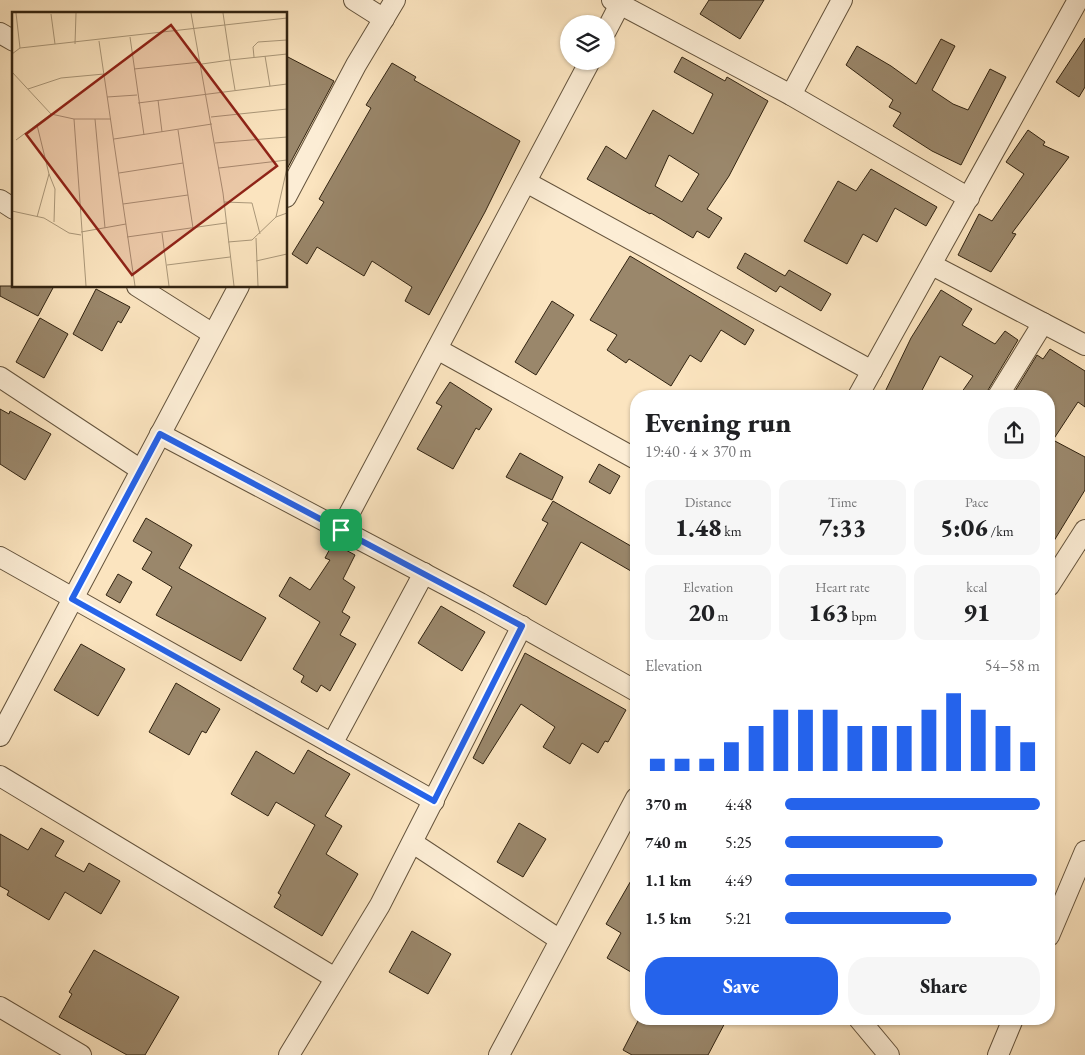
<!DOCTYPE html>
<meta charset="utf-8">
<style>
:root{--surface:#fff;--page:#f6f6f6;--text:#202124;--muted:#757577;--accent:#2563eb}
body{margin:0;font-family:"EB Garamond",serif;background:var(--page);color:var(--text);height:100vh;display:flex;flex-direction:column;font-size:19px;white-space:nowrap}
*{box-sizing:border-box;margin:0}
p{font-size:16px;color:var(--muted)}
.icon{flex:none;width:28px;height:28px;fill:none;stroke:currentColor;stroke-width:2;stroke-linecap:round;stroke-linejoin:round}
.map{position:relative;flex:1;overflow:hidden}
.details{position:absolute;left:630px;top:390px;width:425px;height:635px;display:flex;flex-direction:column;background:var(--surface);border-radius:20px;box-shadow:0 1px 4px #0004}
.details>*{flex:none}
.controls{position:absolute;left:560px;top:15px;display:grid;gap:10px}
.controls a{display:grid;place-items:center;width:55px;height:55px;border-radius:50%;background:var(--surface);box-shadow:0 1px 4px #0004;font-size:25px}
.pin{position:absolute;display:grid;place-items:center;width:42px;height:42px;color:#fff;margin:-21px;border-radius:10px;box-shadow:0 2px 8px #0006}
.round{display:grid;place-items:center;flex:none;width:52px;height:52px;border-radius:20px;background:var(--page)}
.head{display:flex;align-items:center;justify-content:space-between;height:85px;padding:0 15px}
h1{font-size:28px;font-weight:800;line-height:38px}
.metrics{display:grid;grid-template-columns:repeat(3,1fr);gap:8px;height:85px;padding:5px 15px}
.metrics div{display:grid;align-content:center;border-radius:12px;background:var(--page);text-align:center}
.metrics b{font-size:25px;font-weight:800}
.metrics small{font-size:14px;font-weight:400}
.metrics p{font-size:14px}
.chart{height:140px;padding:10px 15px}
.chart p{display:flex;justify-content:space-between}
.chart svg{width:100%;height:90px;margin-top:5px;stroke:var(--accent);stroke-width:6}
.primary-button{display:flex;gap:10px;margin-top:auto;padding:10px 15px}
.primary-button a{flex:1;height:58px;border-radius:20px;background:var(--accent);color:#fff;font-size:20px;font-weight:800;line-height:58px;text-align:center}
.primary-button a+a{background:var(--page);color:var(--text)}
ul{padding:0 15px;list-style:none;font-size:16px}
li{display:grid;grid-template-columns:80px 60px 1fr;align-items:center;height:38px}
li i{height:12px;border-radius:6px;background:var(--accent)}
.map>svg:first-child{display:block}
.building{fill:#9a876b;stroke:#312311;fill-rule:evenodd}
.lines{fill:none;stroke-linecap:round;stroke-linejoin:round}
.minor-casing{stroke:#64533c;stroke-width:22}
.minor{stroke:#fcedd5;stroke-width:20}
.route-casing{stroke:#fff;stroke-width:10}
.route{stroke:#2563eb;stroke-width:6}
.inset-road{fill:none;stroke:#aa9779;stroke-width:1}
.view{fill:#8f2418;fill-opacity:0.15;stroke:#8f2418;stroke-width:2.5}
.inset-edge{fill:none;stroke:#312311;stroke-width:2.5}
</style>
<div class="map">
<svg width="1085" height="1055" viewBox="0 0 1085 1055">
<rect width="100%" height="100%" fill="#fbe4bf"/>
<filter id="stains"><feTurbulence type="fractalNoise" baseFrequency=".004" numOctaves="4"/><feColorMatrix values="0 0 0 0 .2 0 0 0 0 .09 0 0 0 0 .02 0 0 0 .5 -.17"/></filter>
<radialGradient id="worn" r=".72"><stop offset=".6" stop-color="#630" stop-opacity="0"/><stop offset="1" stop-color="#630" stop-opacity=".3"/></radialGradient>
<g class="building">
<polygon points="709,0 764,0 740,39 700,14"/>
<polygon points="1085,38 1085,87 1079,97 1056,82"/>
<polygon points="941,39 955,46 932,90 953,104 968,110 990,69 1006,77 961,165 932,151 893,126 901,113 889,107 893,100 846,65 857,46 891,66 916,84"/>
<polygon points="286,56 334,81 286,171"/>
<path d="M682 57 725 81 727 77 768 101 729 176 707 209 722 218 709 238 697 231 693 238 651 213 650 214 587 179 606 146 626 159 653 110 693 134 713 94 674 72ZM669 155 699 174 682 202 655 186Z"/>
<polygon points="392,63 416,77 414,80 520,141 485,212 429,315 405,301 412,287 372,261 364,276 317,247 307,264 292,254 324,202 319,199 371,108 366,105"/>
<polygon points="1028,130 1045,142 1043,145 1069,157 1012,233 1016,234 991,272 958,255 979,214 992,221 1024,174 1006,162"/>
<polygon points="871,169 937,207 926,226 895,208 877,242 863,234 847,264 804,241 838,181 856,191"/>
<polygon points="745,253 785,276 789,270 831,294 821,311 780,286 776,292 737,268"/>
<polygon points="630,256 754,330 745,345 721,330 701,362 690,355 671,386 629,359 626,363 607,350 617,335 590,320"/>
<polygon points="0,286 54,286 38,316 0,296"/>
<polygon points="96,289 130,307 121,323 118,321 102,351 73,334"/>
<polygon points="941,290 972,309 962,325 995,344 1005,331 1018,340 988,390 986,396 959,396 973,376 940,356 919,396 883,396 911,338"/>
<polygon points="552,301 574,315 536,375 515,362"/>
<polygon points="40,318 68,334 44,378 16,362"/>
<polygon points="1050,349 1085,371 1085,407 1078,402 1053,440 1085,457 1085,490 1049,549 1049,396 1012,396 1037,355 1043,359"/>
<polygon points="450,382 492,409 479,430 476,428 453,469 417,449 442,406 436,403"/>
<polygon points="0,409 9,414 10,411 51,434 25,480 0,464"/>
<polygon points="520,453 563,477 552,500 506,477"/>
<polygon points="599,464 620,476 610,494 589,482"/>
<polygon points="553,501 636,549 636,574 581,542 546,605 513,586 548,523 542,520"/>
<polygon points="146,518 192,545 179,568 266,618 241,661 156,615 172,587 142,569 152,552 133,541"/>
<polygon points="333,543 355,555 343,579 355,587 342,612 350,617 340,635 356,644 330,691 321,685 317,692 301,682 304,676 293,669 320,622 279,596 290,577 310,590 330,560 325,558"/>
<polygon points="118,574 132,582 120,603 106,595"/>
<polygon points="441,606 485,632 462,671 418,643"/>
<polygon points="81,644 125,669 98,716 54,690"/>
<polygon points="525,653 626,710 608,742 605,741 598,753 582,743 570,764 543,747 555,727 521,704 483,764 473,758"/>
<polygon points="176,683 220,709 206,733 202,731 189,755 149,732"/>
<polygon points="308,750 350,774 325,816 342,826 326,854 358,874 322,936 274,907 281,895 278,893 315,825 276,802 268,816 231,794 256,751 294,774"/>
<polygon points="519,823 546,839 523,877 497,862"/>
<polygon points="41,828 64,841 55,856 84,872 89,863 120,881 101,914 65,892 49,920 7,895 9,891 0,886 0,834 28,850"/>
<polygon points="636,872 636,975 607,958 621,933 606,924"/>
<polygon points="412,931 451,954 428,994 389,972"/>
<polygon points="94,950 179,997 145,1055 127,1055 59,1017 72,994 69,992"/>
<polygon points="639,1019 727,1019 708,1055 632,1055 623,1050"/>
</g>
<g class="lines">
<g class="minor-casing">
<g id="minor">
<polyline points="354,0 384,19"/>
<polyline points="612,0 791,95 969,198"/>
<polyline points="606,31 620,4"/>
<polyline points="0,33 14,41"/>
<polyline points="791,95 842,0"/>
<polyline points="526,182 872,371"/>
<polyline points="286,197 356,65 395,0"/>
<polyline points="0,200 14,209"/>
<polyline points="932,265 1085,345"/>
<polyline points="137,286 213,334"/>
<polyline points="437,349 636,459"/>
<polyline points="0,377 141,470"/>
<polyline points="858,396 1078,0"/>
<polyline points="998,396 1043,323"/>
<polyline points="160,434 480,603 636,691"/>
<polyline points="341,529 590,61"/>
<polyline points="0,557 434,801"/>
<polyline points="1049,586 1085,530"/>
<polyline points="0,736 239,286"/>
<polyline points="332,744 424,573"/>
<polyline points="0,776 335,978"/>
<polyline points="413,843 560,940"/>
<polyline points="1049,936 1085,851"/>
<polyline points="0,1007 81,1055"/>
<polyline points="859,1019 889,1055"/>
<polyline points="289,1055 380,905 522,626"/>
<polyline points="499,1055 636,798"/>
<polyline points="998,1055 1013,1019"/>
</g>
</g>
<use href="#minor" class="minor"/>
</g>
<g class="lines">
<g class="route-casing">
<polygon id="route" points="160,434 522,626 434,801 72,599"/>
</g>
<use href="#route" class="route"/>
</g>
<g transform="translate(12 12)">
<rect width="275" height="275" fill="#fbe4bf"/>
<path class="inset-road" d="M4 1 8 36M179 1 211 181 222 274M39 2 43 32M118 25 132 123M87 29 123 274M63 32 64 1M0 42 8 36 275 6M253 44 258 74M242 45 241 35 246 30 275 28M190 52 218 48 211 1M122 57 189 50M0 60 39 102 62 107 74 274M16 77 49 66 92 62M223 78 218 48 275 42M95 85 125 83M146 88 150 120M126 91 275 72M199 105 275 97M62 107H99M83 107 93 216M166 118 181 216M102 127 200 112M4 128 39 102M203 131 275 125M207 156 275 148M107 161 171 151M37 162 43 177 42 210M212 190 240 191 248 222M111 192 176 183M0 199 32 206 57 221 69 223M25 205 37 162 25 113M264 205 275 156M69 220 114 212M150 221 157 274M115 225 214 211M244 226 246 274M216 230 240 228 264 205 275 201M244 249 275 242M155 253 218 245"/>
<path class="view" d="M159 13 265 154 120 263 14 122Z"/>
<rect width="275" height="275" class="inset-edge"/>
</g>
<rect width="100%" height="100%" filter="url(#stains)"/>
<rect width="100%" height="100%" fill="url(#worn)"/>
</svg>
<div class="controls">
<a><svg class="icon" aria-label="layers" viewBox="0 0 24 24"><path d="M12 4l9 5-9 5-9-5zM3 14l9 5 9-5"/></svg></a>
</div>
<div class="pin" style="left:341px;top:530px;background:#1e9e55"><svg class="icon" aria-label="arrive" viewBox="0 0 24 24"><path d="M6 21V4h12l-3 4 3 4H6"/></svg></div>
<section class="details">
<div class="head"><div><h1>Evening run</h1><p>19:40 · 4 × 370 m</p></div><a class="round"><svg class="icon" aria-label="share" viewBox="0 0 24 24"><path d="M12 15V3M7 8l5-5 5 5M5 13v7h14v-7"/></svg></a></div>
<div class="metrics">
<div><p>Distance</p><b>1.48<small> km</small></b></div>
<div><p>Time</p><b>7:33</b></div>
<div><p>Pace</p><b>5:06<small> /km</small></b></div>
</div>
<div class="metrics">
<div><p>Elevation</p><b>20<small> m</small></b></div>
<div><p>Heart rate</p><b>163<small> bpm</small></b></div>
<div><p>kcal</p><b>91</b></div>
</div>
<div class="chart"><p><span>Elevation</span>54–58 m</p>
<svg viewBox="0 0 160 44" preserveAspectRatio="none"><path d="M5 44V38M15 44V38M25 44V38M35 44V30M45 44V22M55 44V14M65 44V14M75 44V14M85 44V22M95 44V22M105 44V22M115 44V14M125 44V6M135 44V14M145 44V22M155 44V30"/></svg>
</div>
<ul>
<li><b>370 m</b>4:48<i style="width:100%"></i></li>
<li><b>740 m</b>5:25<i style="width:62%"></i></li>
<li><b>1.1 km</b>4:49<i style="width:99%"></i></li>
<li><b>1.5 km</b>5:21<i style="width:65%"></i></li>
</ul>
<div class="primary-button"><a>Save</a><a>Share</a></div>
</section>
</div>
